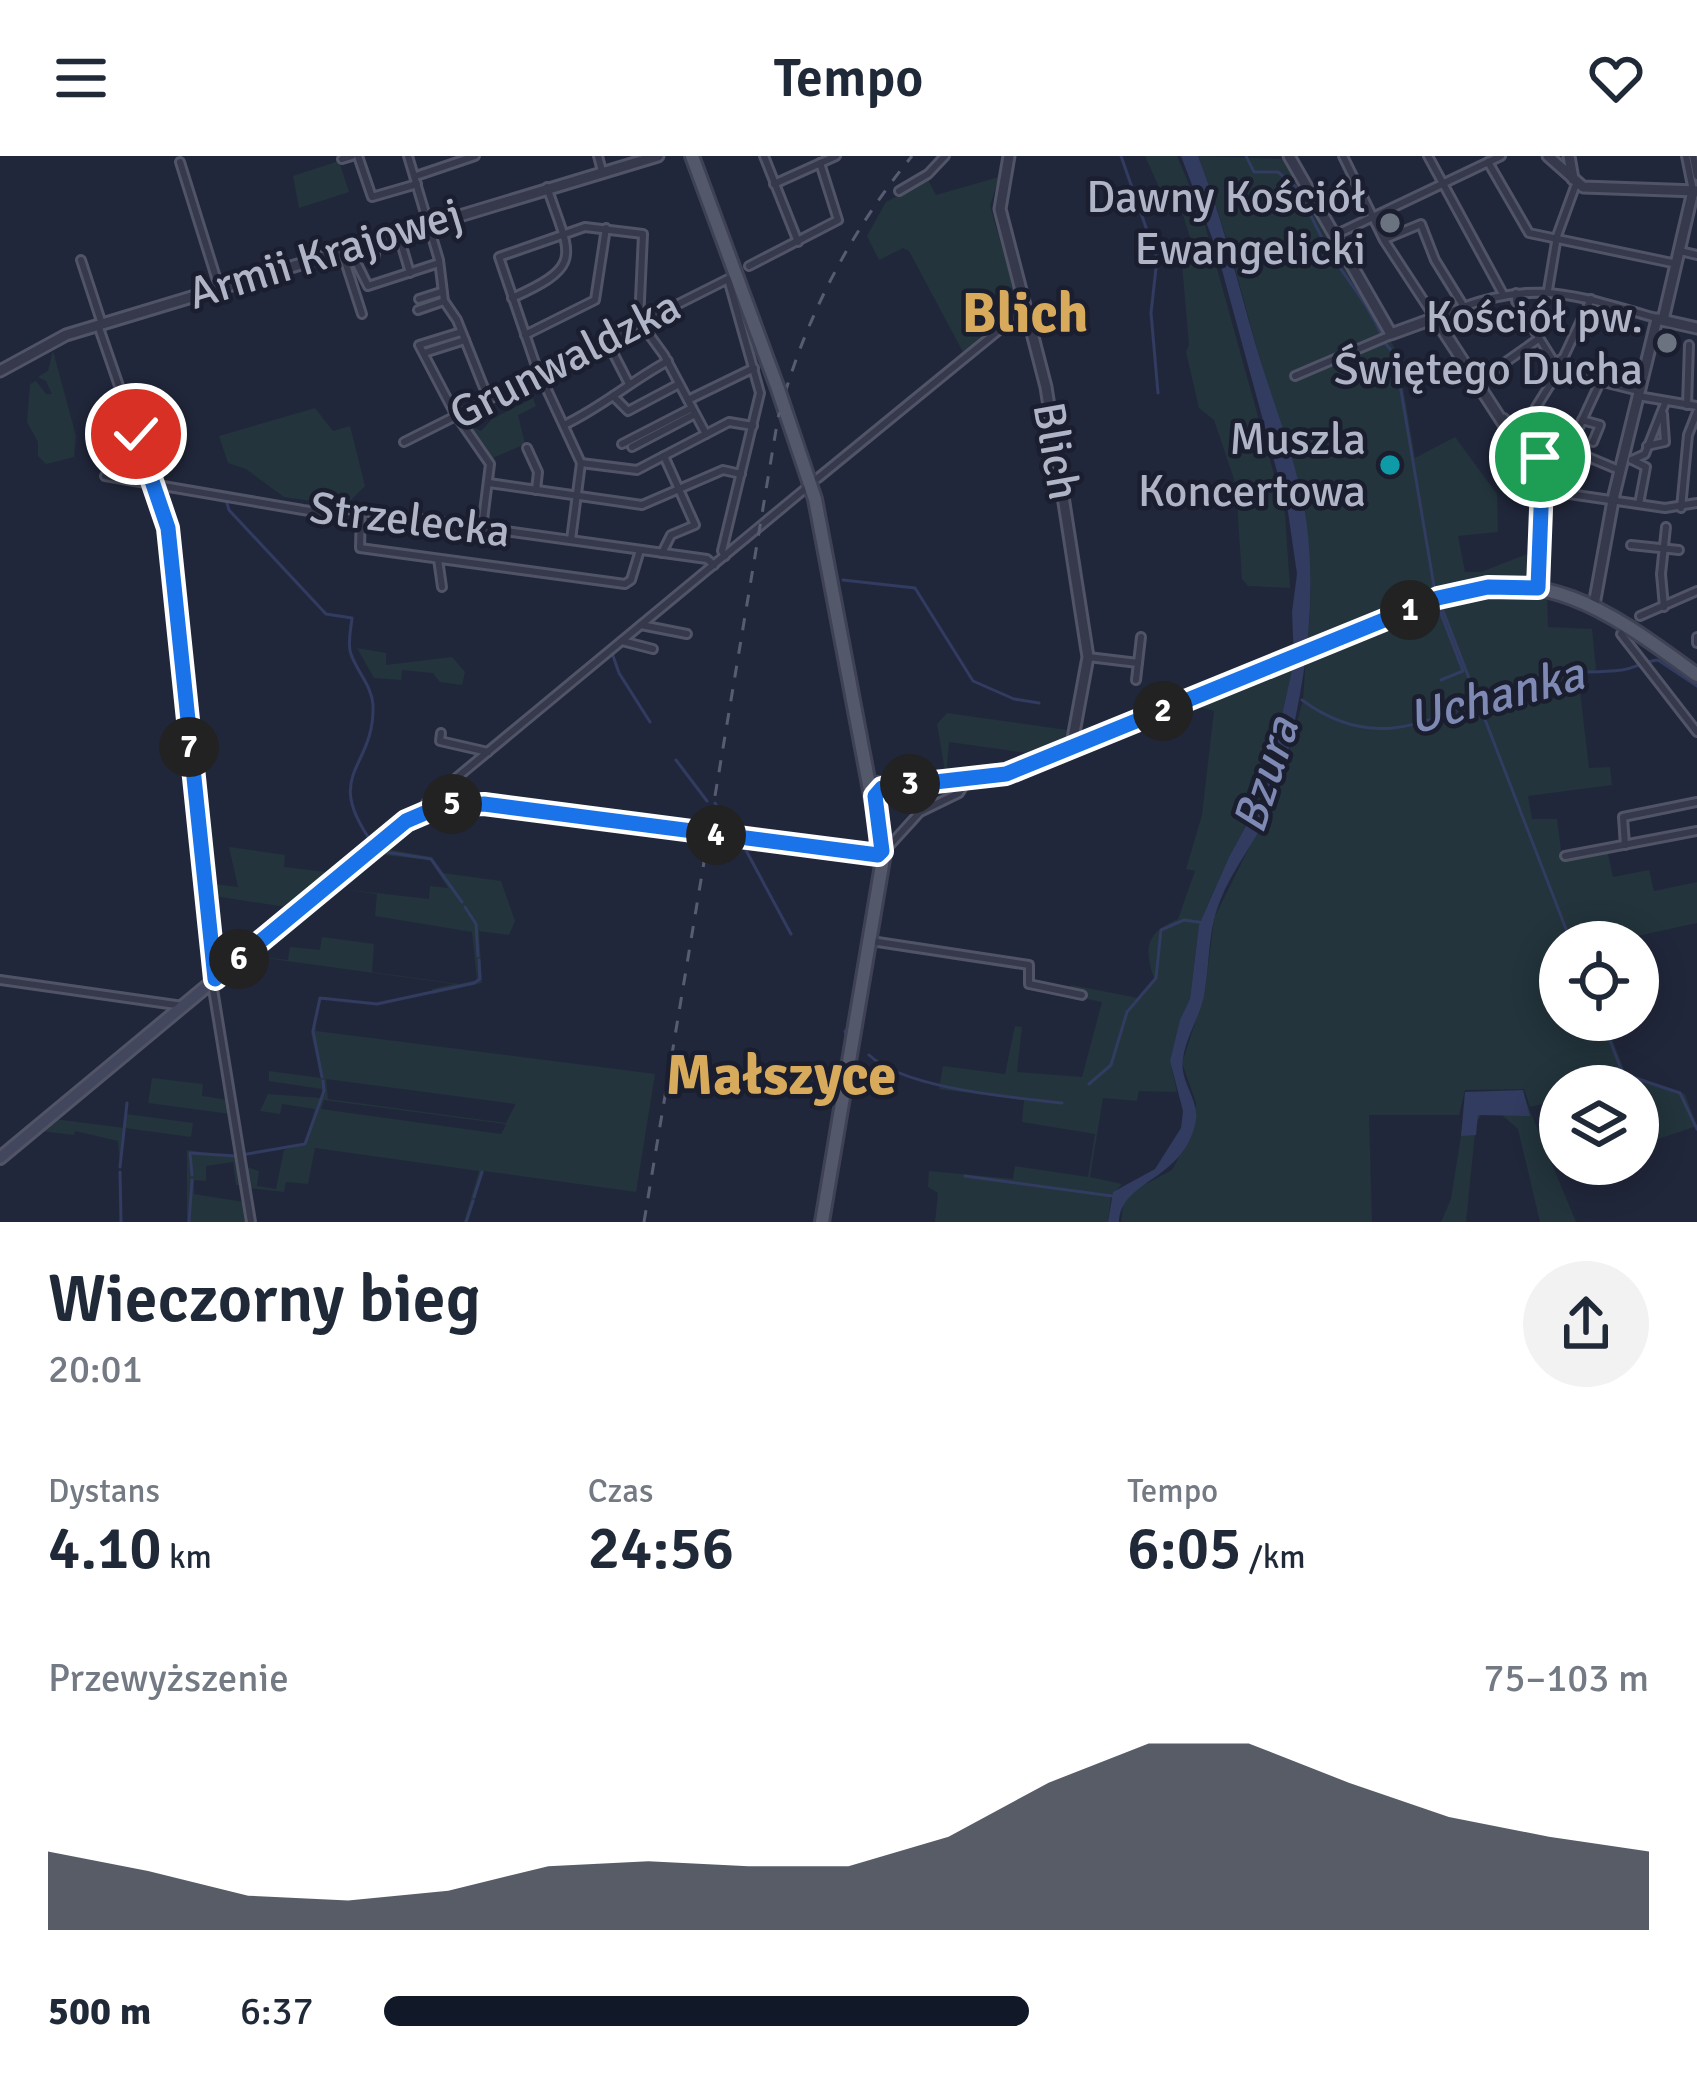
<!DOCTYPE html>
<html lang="pl">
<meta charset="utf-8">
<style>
:root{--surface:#fff;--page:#f2f2f3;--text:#1f2937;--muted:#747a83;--accent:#111827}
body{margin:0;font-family:Signika,sans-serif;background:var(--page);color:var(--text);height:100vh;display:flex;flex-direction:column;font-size:45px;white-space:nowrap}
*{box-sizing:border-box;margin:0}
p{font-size:39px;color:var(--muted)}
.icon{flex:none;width:66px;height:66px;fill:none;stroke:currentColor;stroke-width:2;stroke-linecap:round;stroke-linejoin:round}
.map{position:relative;height:1066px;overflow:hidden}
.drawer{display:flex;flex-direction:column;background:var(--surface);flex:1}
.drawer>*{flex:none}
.tools{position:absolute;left:1539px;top:765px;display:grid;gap:24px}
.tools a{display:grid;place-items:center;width:120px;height:120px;border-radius:50%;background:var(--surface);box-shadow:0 6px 30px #0003;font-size:60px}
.pin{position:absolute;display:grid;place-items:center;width:102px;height:102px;color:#fff;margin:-51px;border:6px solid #fff;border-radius:50%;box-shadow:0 3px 12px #0007}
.km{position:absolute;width:60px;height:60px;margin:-30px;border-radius:50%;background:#222;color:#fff;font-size:33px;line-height:60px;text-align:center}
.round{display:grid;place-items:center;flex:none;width:126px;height:126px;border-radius:63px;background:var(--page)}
.head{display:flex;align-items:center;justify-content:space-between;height:204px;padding:0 48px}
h1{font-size:66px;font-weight:600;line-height:90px}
.stats{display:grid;grid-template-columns:repeat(3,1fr);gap:18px;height:204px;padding:12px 48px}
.stats div{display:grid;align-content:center}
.stats b{font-size:60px;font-weight:600}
.stats small{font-size:33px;font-weight:400}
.stats p{font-size:33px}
.chart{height:336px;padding:24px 48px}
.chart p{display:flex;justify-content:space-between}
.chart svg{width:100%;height:216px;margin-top:12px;fill:var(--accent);opacity:.7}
ul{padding:0 48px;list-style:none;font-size:39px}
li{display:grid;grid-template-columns:192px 144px 1fr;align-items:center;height:90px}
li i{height:30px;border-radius:15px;background:var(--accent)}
header{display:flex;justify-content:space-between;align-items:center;height:156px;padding:0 48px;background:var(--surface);font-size:54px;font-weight:600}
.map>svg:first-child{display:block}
.green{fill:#23343c;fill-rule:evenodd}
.water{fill:#323b60}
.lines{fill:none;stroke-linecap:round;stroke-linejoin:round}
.stream{stroke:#323b60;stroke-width:3}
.minor-casing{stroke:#505466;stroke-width:12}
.tertiary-casing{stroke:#505466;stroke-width:15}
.secondary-casing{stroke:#505466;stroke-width:16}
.primary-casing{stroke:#3e4254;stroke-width:18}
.minor{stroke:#35394b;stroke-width:6}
.tertiary{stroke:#35394b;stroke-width:9}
.secondary{stroke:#43475e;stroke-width:10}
.primary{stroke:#53586b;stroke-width:12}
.rail{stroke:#575c72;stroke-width:3;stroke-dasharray:12 12;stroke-linecap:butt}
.primary-bridge-casing{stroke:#3e4254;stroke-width:18;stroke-linecap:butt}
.primary-bridge{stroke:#53586b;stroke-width:12}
.route-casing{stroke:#fff;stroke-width:24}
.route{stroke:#1a73e8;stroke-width:15}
.worship-dot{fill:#6b7280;stroke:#1a1e2f;stroke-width:4.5}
.culture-dot{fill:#0f9aa8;stroke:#1a1e2f;stroke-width:4.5}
.labels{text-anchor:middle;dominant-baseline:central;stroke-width:9;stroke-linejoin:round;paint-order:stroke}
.poi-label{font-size:45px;fill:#b0b4c7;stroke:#1a1e2f;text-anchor:end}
.street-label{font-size:45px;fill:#b0b4c7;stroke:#1a1e2f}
.water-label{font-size:48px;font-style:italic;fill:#7e8ab4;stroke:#1a1e2f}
.district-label{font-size:57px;font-weight:bold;fill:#d7ab5b;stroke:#1a1e2f}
</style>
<header><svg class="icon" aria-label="menu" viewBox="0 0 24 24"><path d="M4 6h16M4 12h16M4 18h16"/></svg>Tempo<svg class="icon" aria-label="heart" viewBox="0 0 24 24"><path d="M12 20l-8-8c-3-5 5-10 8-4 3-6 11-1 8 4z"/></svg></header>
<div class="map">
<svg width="1697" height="1066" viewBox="0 0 1697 1066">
<rect width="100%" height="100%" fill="#21273b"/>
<g class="green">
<polygon points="1145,0 1177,0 1203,62 1285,358 1290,432 1248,430 1242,423 1236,329 1214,264 1199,252 1186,196 1189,189 1180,85 1190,82 1181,52 1162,38"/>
<path d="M1198 0 1287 3 1397 196 1415 302 1455 281 1497 338 1498 376 1458 380 1465 416H1481L1527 398 1529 425H1498L1306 493C1324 385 1283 287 1255 186 1238 123 1222 61 1198 0Z"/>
<polygon points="339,5 349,36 299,52 293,20"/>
<polygon points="999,21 990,50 1019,148 963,196 909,95 903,92 879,104 867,80 886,46 928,24 936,39"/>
<polygon points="53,195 76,280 74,301 46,308 38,300 38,286 27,266 30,228 36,225 46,238 52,238 46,225 38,221 48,215"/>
<polygon points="533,242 536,250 518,259 525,288 493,302 469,269 481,275 492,263"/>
<polygon points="315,252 333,275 350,270 365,330 345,350 284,341 246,313 228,307 219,280"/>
<polygon points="1497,434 1547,438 1548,471 1592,473 1596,514 1578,518 1589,612 1610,611 1612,629 1528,640 1532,663 1557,663 1562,702 1607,694 1613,721 1649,714 1654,735 1697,726 1697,767 1610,786 1560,786 1560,864 1605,864 1625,916 1685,938 1697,970 1643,988 1638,977 1638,930 1560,930 1560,944 1530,951 1524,933 1465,934 1459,959 1369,959 1372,1066 1121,1066 1124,1045 1131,1036 1172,1014 1193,975 1196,947 1182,907 1205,836 1214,762 1279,632 1303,544 1306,500 1440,444"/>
<polygon points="357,492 386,497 386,509 452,501 465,516 462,529 440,526 433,517 402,514 401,524 374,522"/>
<path d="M1294 505 1265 635 1229 701 1199 769 1190 843 1170 905 1177 936 1139 935 1137 945 1103 942 1090 1021 1122 1028 1111 1040 1108 1066H935L938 1037 928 1031 929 1015 1013 1023 1015 1010 1088 1021 1095 978 1022 966 1024 944 939 933 943 910 1005 918 1015 870 1022 871 1017 916 1082 921 1102 846 1067 839 1071 829 1138 842 1154 823C1144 790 1146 777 1178 763L1195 715 1186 713 1202 659 1214 555 1191 549Z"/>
<polygon points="947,557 1067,574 1063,589 1040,599 949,586 946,621 937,568"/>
<polygon points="229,691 285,699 284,711 335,717 292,752 208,739 206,727 238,731"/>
<polygon points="380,692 432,701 443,717 501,725 515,765 509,779 479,775 482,827 433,838 432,833 454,828 251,800 288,804 290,791 320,794 322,781 374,788 372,816 459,828 477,824 472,776 375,760 377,738 333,732 429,743 430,730 448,732 430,704 373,698"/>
<path d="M315 858 316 875 655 918 636 1036 484 1015 468 1066H464L479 1015 315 992 308 1028 286 1026 284 1036 249 1032 246 1011 259 1015 257 1030 276 1033 284 994 305 987 315 953 282 948 280 958 260 955 268 938 321 942 322 933 269 925V915L321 922 311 877ZM326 923 515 948V949L506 967 328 943ZM324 944 505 968 506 969 501 978 321 953Z"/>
<polygon points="152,922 203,928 202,940 228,944 231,958 148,947"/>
<polygon points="1523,938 1576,1066 1540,1066 1518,973 1502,959 1483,956 1476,967 1466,1066 1441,1066 1451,1043 1467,942"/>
<polygon points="126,958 193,967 191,981 125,972 120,1012 118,985 75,975 74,979 41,975 55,963 124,972"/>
<polygon points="187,994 237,1001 242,1029 236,1029 233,1006 206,1010 206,1025 194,1024 194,1038 244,1046 248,1066 187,1066"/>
</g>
<g class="water">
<path d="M1181 0H1198C1223 64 1237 125 1256 190 1275 254 1305 323 1309 391 1315 472 1301 546 1281 624 1271 668 1236 704 1220 745 1208 774 1210 803 1205 834 1202 858 1186 879 1183 903 1179 925 1199 943 1196 964 1185 1025 1121 1023 1119 1066H1108L1113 1036 1155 1013 1181 972 1183 955 1170 905 1180 864 1190 843 1199 769 1229 701 1265 635 1294 505 1292 456 1297 418 1288 356 1216 92Z"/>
<polygon points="1523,934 1530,960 1478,959 1476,979 1461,980 1465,936"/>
</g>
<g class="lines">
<g class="stream">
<polyline points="1121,0 1157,103 1151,157 1158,237"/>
<polyline points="1246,0 1254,16 1278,16 1297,32 1322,82"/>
<path d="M1325 87C1343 121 1367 144 1382 180"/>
<polyline points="1385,187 1395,199 1435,436"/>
<path d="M226 344 229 354 326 458 352 462C351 473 347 488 351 498 357 516 372 530 373 549 375 614 321 616 373 688"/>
<polyline points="843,424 915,432 973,525 1014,543 1039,547"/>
<polyline points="1440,447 1571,786"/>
<polyline points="1438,450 1463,515 1441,524"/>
<polyline points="612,497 619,517 650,566"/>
<path d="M1302 544C1386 606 1447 552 1529 523 1559 513 1590 518 1622 514 1635 512 1645 505 1658 504L1697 530"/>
<polyline points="676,604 707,645"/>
<polyline points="715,647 735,677"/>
<polyline points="741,685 791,778"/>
<polyline points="379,695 431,703 462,746"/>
<polyline points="465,751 476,768 478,800"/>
<polyline points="1602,864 1623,918 1680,937 1697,973"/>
<polyline points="845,875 848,890"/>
<path d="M869 899C905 933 1011 941 1062 947"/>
<polyline points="322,921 313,875 320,842 377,848 474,827 480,823 479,804"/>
<polyline points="1089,928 1111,909 1127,856 1156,822 1161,774 1184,764 1205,767"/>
<polyline points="120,1011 127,947"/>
<polyline points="120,1016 121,1066"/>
<polyline points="192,1019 190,997 235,1000 305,988 324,935 323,925"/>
<polyline points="965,1020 1112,1040"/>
<polyline points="474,1041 482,1016"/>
<polyline points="189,1066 192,1024"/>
<polyline points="466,1066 473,1045"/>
</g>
<g class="minor-casing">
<g id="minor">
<polyline points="358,0 372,41 417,28"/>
<polyline points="408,0 439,104 444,145 457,164 488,242"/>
<polyline points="598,0 602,15"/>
<polyline points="764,0 798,86"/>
<path d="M1343 0 1384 84 1435 162C1529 122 1562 135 1656 162"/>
<polyline points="1428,0 1503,138"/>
<polyline points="1686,0 1693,35"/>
<polyline points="1693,0 1697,20"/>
<polyline points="342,3 352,0"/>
<polyline points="180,6 219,131"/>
<polyline points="1488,6 1529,77 1677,108"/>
<polyline points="416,20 475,0"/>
<polyline points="774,28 836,0"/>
<polyline points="899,35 928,18 945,0"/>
<polyline points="1335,79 1501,0"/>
<polyline points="399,80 410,117"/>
<polyline points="1385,83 1421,68 1435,104 1464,151"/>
<polyline points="375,86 375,101"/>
<polyline points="350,94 368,130 439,107"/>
<polyline points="1680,95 1697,99"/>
<polyline points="342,96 362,158"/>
<polyline points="81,104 102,168"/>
<polyline points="749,110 838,64 820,7"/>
<polyline points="1548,134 1557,80 1576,28"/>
<polyline points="1516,137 1516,145 1556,209"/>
<path d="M512 142C586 109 570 100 547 31"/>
<polyline points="419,143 441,136"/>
<polyline points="418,154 444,145"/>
<polyline points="640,166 664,199 706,278"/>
<polyline points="98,169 168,372 214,823"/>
<polyline points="461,176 419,189 454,256 490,308 482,372"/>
<polyline points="525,179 595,144 606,72"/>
<polyline points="606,183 628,226"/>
<polyline points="424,197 465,184"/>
<polyline points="1561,203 1595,224 1639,235"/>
<polyline points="1295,220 1391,179"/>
<polyline points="1600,226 1569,293 1619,314"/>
<polyline points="1476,227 1537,184"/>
<polyline points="613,240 628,255 679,228"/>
<polyline points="1638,240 1697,250"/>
<polyline points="688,244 754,212"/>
<polyline points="1687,249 1689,189"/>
<polyline points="1504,262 1533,291 1545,310 1546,323 1542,327"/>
<polyline points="1582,264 1600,269 1593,286"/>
<path d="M564 269C602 251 631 225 668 205"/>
<polyline points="1515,285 1553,224 1591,143"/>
<polyline points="404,286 728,123 760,237 722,395 725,400"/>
<polyline points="622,288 692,252"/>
<polyline points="1647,290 1665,286 1663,258"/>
<polyline points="632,291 695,258"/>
<polyline points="527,292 538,316 536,334"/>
<polyline points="1632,304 1645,298 1665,247"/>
<polyline points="1632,304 1646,311 1639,348"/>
<polyline points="581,307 637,314 729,266 753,270"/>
<polyline points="105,320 303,354 330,358 347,353 707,403 714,409"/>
<polyline points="818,322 1026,152"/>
<polyline points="489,327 642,349 723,314 741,318"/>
<polyline points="1542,334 1665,352 1697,347"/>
<polyline points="1681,352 1688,279 1697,256"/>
<polyline points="361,355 360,392 625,428 631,424 640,394"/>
<polyline points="571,384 581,307 536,210 499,101 585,71 643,78 639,166"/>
<polyline points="1631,389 1679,394"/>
<polyline points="662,397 671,379 695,369 664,300"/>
<polyline points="438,403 442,431"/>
<polyline points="1664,451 1661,418 1666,371"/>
<polyline points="1640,460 1697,435"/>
<polyline points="641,469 687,478"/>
<polyline points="1621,478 1697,576"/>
<polyline points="1697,481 1697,487"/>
<polyline points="622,485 653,493"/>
<polyline points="1088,501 1138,507"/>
<polyline points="1136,524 1141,481"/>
<polyline points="441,577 440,585 488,596"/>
<polyline points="424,655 426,647 805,333"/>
<polyline points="890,689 920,656 959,637 966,626"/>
<polyline points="1625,689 1623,661 1697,646"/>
<polyline points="1565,700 1697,675"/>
<polyline points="871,785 1029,809 1029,828 1082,839"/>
<polyline points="0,824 183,850"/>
<polyline points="212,827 251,1066"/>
</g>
</g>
<g class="tertiary-casing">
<g id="tertiary">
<polyline points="1009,0 1000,53 1046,231 1088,501 1071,593"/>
<polyline points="1289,0 1391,178 1435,162 1542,327 1538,432"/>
<polyline points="1548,0 1583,31 1697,35"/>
<polyline points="1569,0 1573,23"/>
<polyline points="1663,164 1693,35"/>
<polyline points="0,215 66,179 658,0"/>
<polyline points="1594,449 1614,339 1657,163 1697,172"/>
</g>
</g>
<g class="secondary-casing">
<polyline id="secondary" points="0,1002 396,673 437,651 479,647 875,701 882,696"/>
</g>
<g class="primary-casing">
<g id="primary">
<polyline points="692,0 778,233"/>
<polyline points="785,254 815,343 883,703 822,1066"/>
<path d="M871 628 956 627 1014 615 1439 442C1547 405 1614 459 1697 519"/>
</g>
</g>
<use href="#minor" class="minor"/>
<use href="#tertiary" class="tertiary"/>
<use href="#secondary" class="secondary"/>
<use href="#primary" class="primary"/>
<path class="rail" d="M644 1066 778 262C803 166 849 77 912 0"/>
<g class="primary-bridge-casing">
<polyline id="primary-bridge" points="778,233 785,254"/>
</g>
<use href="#primary-bridge" class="primary-bridge"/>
</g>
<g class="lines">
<g class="route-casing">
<polyline id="route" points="136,278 168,372 215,823 406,665 441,650 484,648 878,699 882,695 875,640 882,632 1006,618 1438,442 1488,431 1538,432 1542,327 1546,323 1540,301"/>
</g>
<use href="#route" class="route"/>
</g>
<g class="worship-dot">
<circle cx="1390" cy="67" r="12"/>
<circle cx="1667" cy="187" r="12"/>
</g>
<circle class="culture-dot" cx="1390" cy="309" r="12"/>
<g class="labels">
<g class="poi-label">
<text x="1366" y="41">Dawny Kościół<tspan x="1366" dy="52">Ewangelicki</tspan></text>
<text x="1643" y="161">Kościół pw.<tspan x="1643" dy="52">Świętego Ducha</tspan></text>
<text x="1366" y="283">Muszla<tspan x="1366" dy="52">Koncertowa</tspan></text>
</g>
<g class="street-label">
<text transform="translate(325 98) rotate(-17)">Armii Krajowej</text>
<text transform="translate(565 204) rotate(-27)">Grunwaldzka</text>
<text transform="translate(1056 295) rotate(80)">Blich</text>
<text transform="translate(410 364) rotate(7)">Strzelecka</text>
</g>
<g class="water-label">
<text transform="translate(1496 540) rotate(-15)">Uchanka</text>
<text transform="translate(1266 619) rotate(-72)">Bzura</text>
</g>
<g class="district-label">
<text x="1025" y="157">Blich</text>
<text x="781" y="919">Małszyce</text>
</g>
</g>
</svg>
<div class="tools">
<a><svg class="icon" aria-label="locate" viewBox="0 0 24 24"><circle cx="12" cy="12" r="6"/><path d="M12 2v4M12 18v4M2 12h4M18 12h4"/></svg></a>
<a><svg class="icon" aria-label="layers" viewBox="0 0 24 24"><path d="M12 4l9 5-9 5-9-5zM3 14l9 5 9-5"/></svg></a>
</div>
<div class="pin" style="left:1540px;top:301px;background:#1e9e55"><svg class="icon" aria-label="arrive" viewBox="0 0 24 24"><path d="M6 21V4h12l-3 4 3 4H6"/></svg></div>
<div class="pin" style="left:136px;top:278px;background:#d93025"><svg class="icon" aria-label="check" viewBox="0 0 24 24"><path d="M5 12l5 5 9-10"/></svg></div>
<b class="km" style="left:1410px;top:454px">1</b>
<b class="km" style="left:1163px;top:555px">2</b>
<b class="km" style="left:910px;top:628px">3</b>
<b class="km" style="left:716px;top:679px">4</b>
<b class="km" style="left:452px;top:648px">5</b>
<b class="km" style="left:239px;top:803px">6</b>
<b class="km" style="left:189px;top:591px">7</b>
</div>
<section class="drawer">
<div class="head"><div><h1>Wieczorny bieg</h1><p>20:01</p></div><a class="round"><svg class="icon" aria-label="share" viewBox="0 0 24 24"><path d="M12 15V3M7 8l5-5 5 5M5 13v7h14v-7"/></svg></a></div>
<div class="stats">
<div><p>Dystans</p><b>4.10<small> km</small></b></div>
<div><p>Czas</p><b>24:56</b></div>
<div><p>Tempo</p><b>6:05<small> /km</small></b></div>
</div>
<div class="chart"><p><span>Przewyższenie</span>75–103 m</p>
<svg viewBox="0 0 160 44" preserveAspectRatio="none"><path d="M0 44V28L10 32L20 37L30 38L40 36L50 31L60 30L70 31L80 31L90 25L100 14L110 6L120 6L130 14L140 21L150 25L160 28V44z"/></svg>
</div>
<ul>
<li><b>500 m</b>6:37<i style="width:51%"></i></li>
</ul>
</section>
